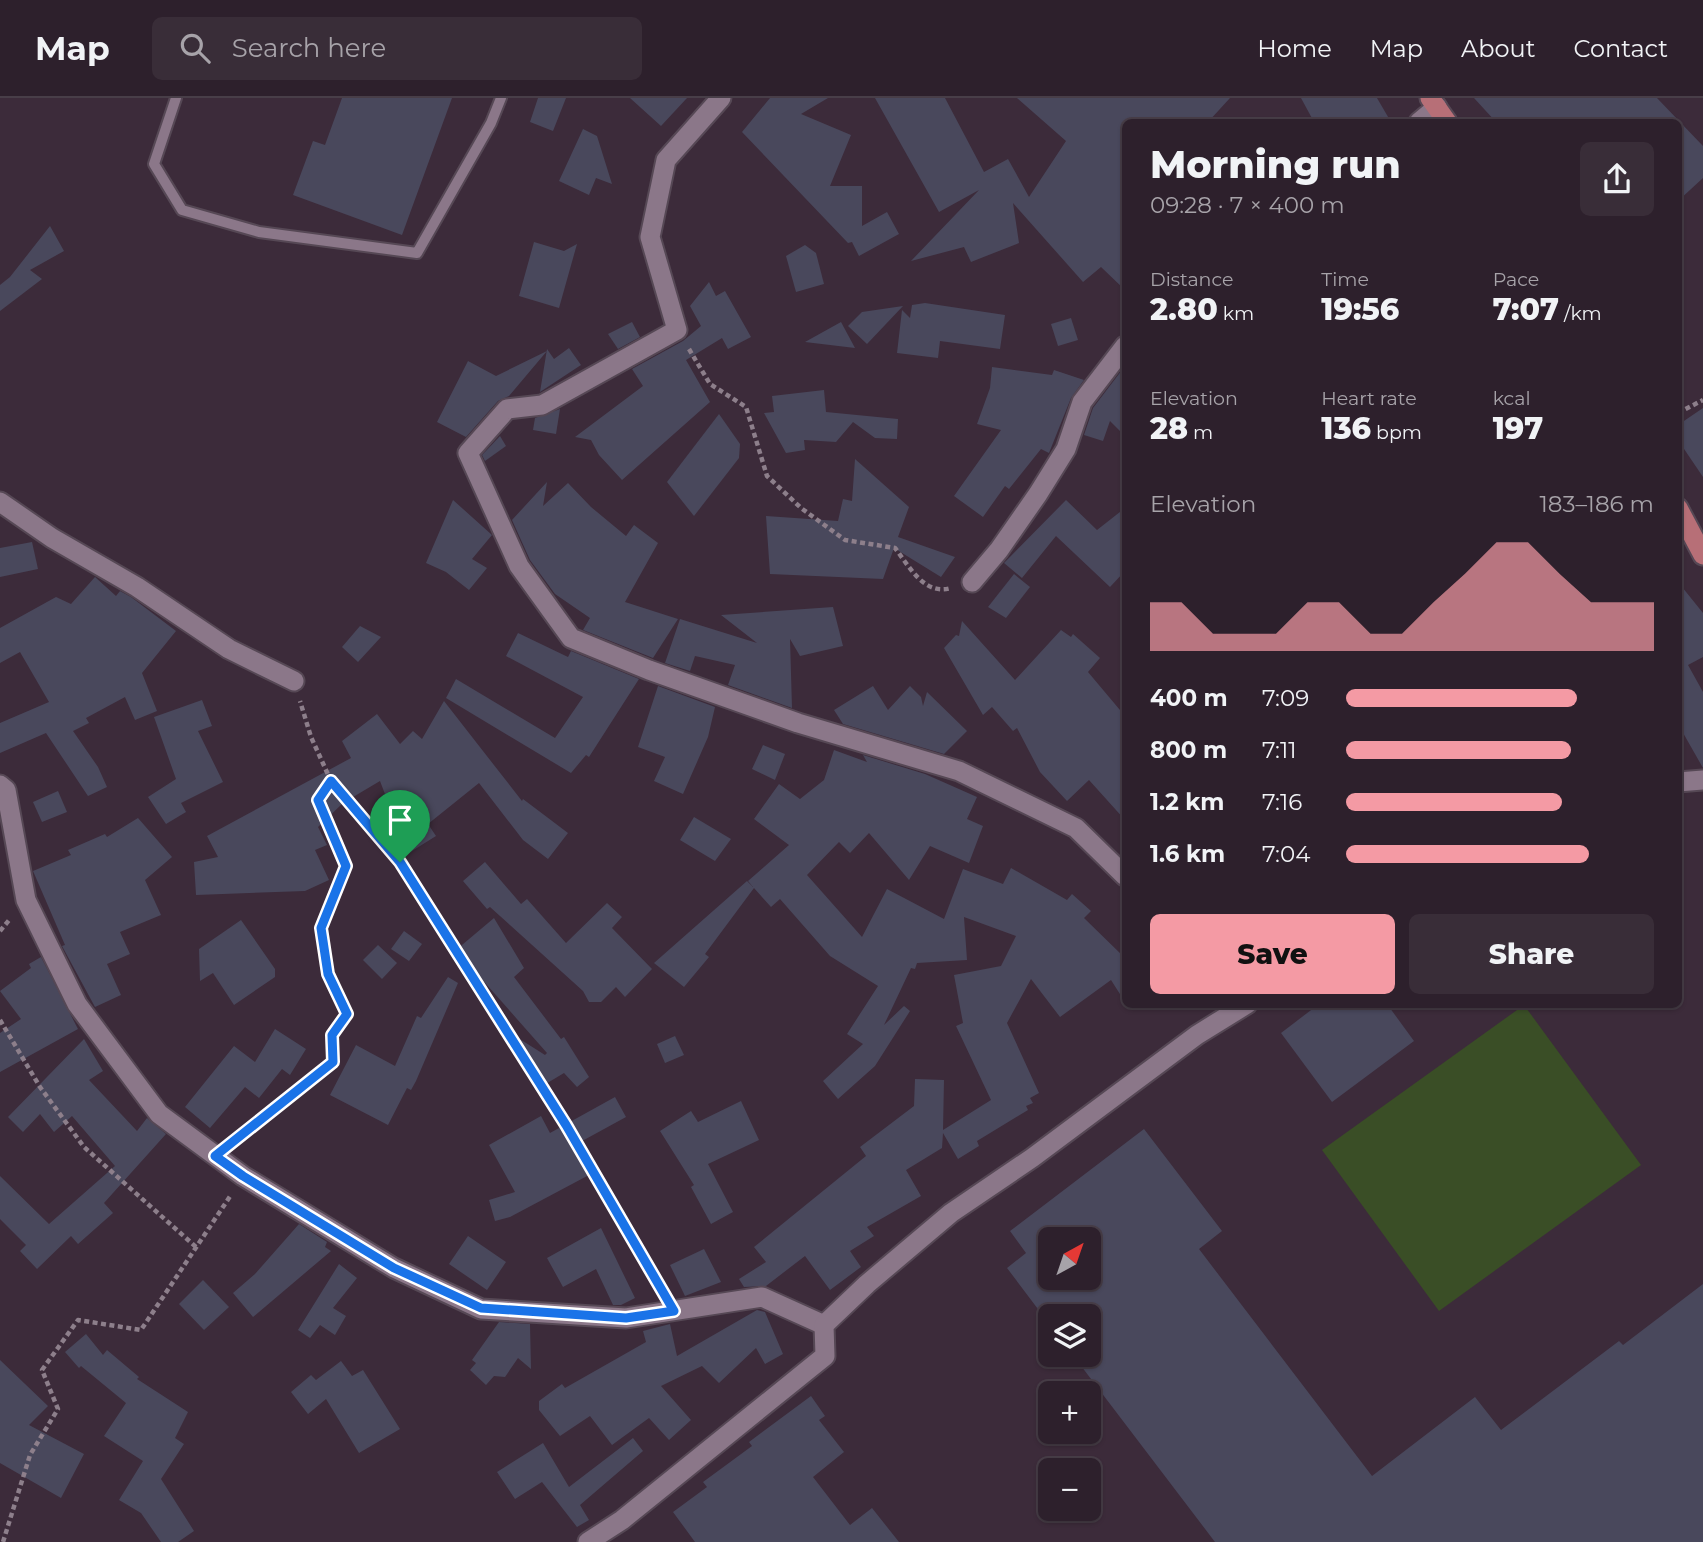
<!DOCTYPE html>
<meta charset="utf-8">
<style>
:root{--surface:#2d202c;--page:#392d38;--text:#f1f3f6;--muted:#a7a3a9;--line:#483e48;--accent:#f49aa4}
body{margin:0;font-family:Montserrat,sans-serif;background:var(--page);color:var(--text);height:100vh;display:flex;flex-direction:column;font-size:26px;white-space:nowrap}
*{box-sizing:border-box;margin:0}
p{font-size:23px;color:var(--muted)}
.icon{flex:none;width:38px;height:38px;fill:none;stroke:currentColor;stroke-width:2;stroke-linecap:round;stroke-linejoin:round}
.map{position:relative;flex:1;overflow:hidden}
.details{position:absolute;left:1122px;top:21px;width:560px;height:889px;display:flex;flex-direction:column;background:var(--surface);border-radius:10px;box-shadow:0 2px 5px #0004,0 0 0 2px var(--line)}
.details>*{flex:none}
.needle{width:46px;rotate:40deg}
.buttons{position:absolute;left:1038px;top:1129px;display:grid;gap:14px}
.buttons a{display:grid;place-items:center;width:63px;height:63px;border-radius:10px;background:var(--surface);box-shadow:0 2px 5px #0004,0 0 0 2px var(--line);font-size:35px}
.pin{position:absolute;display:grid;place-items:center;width:60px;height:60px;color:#fff;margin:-72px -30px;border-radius:50% 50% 50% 0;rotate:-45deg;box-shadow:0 0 7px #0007}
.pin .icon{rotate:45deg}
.round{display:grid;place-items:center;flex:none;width:74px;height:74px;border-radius:10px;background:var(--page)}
.head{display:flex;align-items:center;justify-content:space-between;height:119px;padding:0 28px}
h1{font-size:38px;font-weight:800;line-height:52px}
.figures{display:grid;grid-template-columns:repeat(3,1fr);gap:10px;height:119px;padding:7px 28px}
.figures div{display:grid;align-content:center}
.figures b{font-size:30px;font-weight:800}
.figures small{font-size:19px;font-weight:400}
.figures p{font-size:19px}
.chart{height:196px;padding:14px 28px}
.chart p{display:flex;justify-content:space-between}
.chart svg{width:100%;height:126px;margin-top:7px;fill:var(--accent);opacity:.7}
.cta{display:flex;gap:14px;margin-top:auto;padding:14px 28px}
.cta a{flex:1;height:80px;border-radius:10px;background:var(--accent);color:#111;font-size:28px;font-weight:800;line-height:80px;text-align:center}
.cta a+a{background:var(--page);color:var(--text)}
ul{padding:0 28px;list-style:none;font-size:23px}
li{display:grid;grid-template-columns:112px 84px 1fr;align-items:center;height:52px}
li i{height:18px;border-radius:9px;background:var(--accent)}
header{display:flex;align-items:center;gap:42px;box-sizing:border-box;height:98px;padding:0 35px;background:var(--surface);border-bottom:2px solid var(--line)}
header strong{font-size:33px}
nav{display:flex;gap:38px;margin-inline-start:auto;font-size:24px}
.search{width:490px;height:63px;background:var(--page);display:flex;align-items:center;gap:18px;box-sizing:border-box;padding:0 24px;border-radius:10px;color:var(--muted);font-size:26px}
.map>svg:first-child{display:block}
.green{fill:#3a4e26}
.building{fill:#49485c;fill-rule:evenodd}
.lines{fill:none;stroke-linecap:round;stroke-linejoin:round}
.service-casing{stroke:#564855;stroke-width:14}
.minor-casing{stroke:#564855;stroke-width:23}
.primary-casing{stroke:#564855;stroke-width:23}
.path{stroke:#8d7f8b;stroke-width:4.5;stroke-dasharray:5 3.5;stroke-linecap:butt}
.service{stroke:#8b7789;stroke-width:10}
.minor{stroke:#8b7789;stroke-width:19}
.primary{stroke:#b76f77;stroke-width:19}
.route-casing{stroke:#fff;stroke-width:14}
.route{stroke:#1a73e8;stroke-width:9}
</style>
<header>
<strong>Map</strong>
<div class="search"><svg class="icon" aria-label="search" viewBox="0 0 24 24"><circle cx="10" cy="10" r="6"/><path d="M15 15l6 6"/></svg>Search here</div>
<nav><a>Home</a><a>Map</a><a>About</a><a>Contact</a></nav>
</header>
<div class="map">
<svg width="1703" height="1444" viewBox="0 0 1703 1444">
<rect width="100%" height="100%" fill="#3c2b3a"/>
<polygon class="green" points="1524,907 1641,1067 1439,1213 1322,1052"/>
<g class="building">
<polygon points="342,0 452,0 402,137 293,97 313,43 325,47"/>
<polygon points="538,0 566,0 553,33 530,24"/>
<polygon points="630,0 687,0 661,28"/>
<polygon points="770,0 828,0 801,16 851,37 830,88 862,88 862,128 887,114 899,136 859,158 852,144 848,145 742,34"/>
<polygon points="875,0 945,0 984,74 1008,61 1029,99 1066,43 1017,0 1230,0 1208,24 1125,24 1125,192 1101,169 1083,184 1013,105 1019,145 971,164 964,149 911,163 979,92 939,114"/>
<polygon points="1301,0 1377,0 1391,24 1314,24"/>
<polygon points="1474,0 1657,0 1703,48 1703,80 1678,103 1678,24 1496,24"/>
<polygon points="583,31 597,38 612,86 596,80 589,97 559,83"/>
<polygon points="50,128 64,153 30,172 42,181 0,213 0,187 10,179"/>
<polygon points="534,144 564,153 577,146 559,210 519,198"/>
<polygon points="805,147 816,155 824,186 796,194 786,158"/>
<polygon points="709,184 716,198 725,193 751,239 728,251 722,240 686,262 710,304 622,382 599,357 591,342 575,339 643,288 632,271 683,243 701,228 690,208"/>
<polygon points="925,205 1005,217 1000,251 940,243 938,260 897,255 902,212 910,220 912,207"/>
<polygon points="903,208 867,246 848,228 862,214"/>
<polygon points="1071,220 1078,242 1058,248 1051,226"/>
<polygon points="632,224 640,239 618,251 608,236"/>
<polygon points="841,224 855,250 805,244"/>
<polygon points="569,250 581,267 540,294 547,251 554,261"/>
<polygon points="547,253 509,298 498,303 466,339 437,324 468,263 496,278"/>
<polygon points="1125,268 1125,338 1110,323 1103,343 1084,337 1093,310"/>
<polygon points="992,269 1052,277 1054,272 1084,282 1071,300 1049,355 1041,351 1009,391 1005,388 983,419 954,398 1001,332 977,326 990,290"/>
<polygon points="824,292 826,314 898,321 897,341 875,340 853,324 836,344 804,342 805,352 786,355 764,315 774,314 772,298"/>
<polygon points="1703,310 1703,379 1678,342 1678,327"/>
<polygon points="560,311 556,336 533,332 535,320"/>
<polygon points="719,316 740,346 739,360 694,418 667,384"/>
<polygon points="500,338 506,348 485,363 482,357"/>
<polygon points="855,361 909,409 898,439 955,459 941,479 894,450 883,481 770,476 766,418 838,423 843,401 852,403"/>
<polygon points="547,384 543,408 568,385 591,409 626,438 634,427 658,445 625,504 678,521 653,560 583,532 590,520 555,496 530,462 512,422"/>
<polygon points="453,402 492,437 472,461 487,470 469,492 446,474 426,465"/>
<polygon points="1066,402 1097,432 1125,410 1125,473 1110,489 1056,438 1022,480 1004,465"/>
<polygon points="32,444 38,471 0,479 0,450"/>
<polygon points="1014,476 1030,489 1006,520 988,509"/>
<polygon points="95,479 116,498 120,493 131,499 176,533 142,575 157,613 135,622 125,599 86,620 89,625 73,633 98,669 107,689 88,698 46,635 0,655 0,625 49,604 20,554 0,565 0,530 56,499 71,506"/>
<polygon points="1678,484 1703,515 1703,559 1688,567 1703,594 1703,670 1678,626"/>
<polygon points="833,509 843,548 800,558 790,541 792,610 728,587 735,567 695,558 690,573 665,565 680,521 757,545 721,517"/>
<polygon points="962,523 1015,582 1061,532 1071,539 1073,536 1100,560 1088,574 1125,618 1125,722 1089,682 1067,703 1040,674 1017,630 1013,633 992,609 983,617 944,550 956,537 959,538"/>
<polygon points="360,528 381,539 358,564 342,549"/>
<polygon points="518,535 568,559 571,553 639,581 589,659 586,657 571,675 446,600 456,581 555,640 583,599 506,558"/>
<polygon points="658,588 715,609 708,639 683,696 654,683 665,659 638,649"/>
<polygon points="873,588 888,612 910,588 921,599 923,608 927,594 967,633 944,656 843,626 834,612"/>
<polygon points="202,602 212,628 198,633 223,684 181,705 186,714 166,726 148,699 176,681 154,619"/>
<polygon points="444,603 522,703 523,701 568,735 548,761 523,742 479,685 428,726 436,738 404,758 392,737 399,733 380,683 343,705 318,729 327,747 315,752 329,782 305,793 196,797 194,764 218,759 207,738 351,660 342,643 377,616 400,646 413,633 422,641"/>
<polygon points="763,647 785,656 775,682 752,671"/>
<polygon points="834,652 867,664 863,657 925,676 977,699 967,721 983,728 969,765 930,748 909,782 869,735 850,755 839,744 807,777 862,839 887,791 944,821 963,771 1003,786 1011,770 1067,802 1072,796 1091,813 1084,820 1125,860 1125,904 1111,882 1060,919 1031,881 1007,925 1039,995 1030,1000 1033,1005 1026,1008 1028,1012 977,1043 979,1048 958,1061 943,1035 942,1050 906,1072 921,1098 867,1129 874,1138 850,1153 861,1169 830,1192 805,1158 766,1188 744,1189 739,1181 766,1164 754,1149 866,1058 860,1049 914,1008 915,981 944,982 943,1032 991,1002 956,928 963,925 954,877 1001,868 1016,838 964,819 967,862 917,865 915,871 911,870 884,927 904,908 910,913 875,968 838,1001 823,983 863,946 847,936 878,888 830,858 780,801 771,809 754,790 705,856 709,859 684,889 654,865 747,783 753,789 748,783 789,747 754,721 779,686 800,701 824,682"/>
<polygon points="58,693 67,714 42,724 33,704"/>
<polygon points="694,719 731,741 715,763 680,742"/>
<polygon points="138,720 172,759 145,782 161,817 120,834 130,856 107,866 121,897 95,909 62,848 65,847 33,773 71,757 68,752 105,736 107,739"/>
<polygon points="485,764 521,806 527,801 566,845 607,805 622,819 612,830 652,871 625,899 616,889 601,904 589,904 583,893 490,809 487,811 463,783"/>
<polygon points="494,820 524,870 514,879 561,941 564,939 589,979 577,989 564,975 544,987 515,938 545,957 547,955 456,852"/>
<polygon points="241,822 275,871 275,879 234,907 213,875 200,883 199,851"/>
<polygon points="404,833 422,846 409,863 391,851"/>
<polygon points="378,847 397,865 382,881 363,862"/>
<polygon points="41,859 78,931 0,974 0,935 21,921 0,893 31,870 29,866"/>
<polygon points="448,879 458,885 416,983 411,992 407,990 388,1027 330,997 356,947 395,968 417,918 421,920"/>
<polygon points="1319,906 1387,906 1414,943 1332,1004 1281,935"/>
<polygon points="275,931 306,951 290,977 282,971 259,1000 245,989 210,1030 185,1009 234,948 255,964"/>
<polygon points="675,938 684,957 665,965 657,946"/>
<polygon points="84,941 103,973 89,982 137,1033 147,1020 166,1036 104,1105 113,1115 78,1146 71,1138 37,1171 20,1153 26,1147 0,1121 0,1078 49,1126 115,1068 72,1018 54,1034 40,1016 23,1034 8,1019"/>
<polygon points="615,999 626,1019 573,1048 589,1077 510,1119 495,1123 489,1102 515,1094 489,1047 541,1018 550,1035"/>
<polygon points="741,1003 759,1042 708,1066 733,1114 711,1126 691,1089 694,1087 660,1033 691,1013 698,1024"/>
<path d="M1144 1031 1222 1133 1199 1151 1372 1378 1475 1299 1501 1332 1619 1243 1623 1247 1703 1186V1444H1215L1072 1256H1088V1218H1050V1227L1007 1170 1026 1155 1010 1133ZM1050 1141H1088V1180H1050Z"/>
<polygon points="299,1126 327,1144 325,1149 331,1153 253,1219 233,1195 255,1176"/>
<polygon points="601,1130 635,1200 621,1207 613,1207 596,1171 563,1189 547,1160"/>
<polygon points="468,1138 506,1164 487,1192 449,1166"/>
<polygon points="704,1151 721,1184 685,1198 670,1167"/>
<polygon points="339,1166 357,1180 333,1210 346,1218 335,1237 320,1227 310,1240 298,1232"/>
<polygon points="203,1182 229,1209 204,1232 179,1206"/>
<polygon points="757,1212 765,1214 783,1256 765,1266 756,1250 719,1285 702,1268 661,1288 691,1322 669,1342 649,1320 612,1347 590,1318 560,1338 539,1312 539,1303 562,1286 565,1290 646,1244 643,1233 670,1226 677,1258"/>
<polygon points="499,1224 530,1226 531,1271 518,1260 505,1279 494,1278 486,1287 470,1272 476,1265 472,1262"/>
<polygon points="86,1236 103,1257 107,1252 139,1279 137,1281 188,1314 175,1340 184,1346 161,1381 194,1433 178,1444 161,1444 141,1415 119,1402 143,1363 104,1338 126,1305 81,1268 79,1270 65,1254"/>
<polygon points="0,1262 48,1308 29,1327 84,1356 61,1400 0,1365"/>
<polygon points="341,1263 352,1278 363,1272 400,1331 359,1355 326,1301 308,1316 291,1294 311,1277 316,1282"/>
<polygon points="811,1298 825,1318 819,1322 844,1354 813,1379 850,1427 872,1410 899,1444 695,1444 673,1414 707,1389 703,1384 752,1348 749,1344"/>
<polygon points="633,1340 643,1353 580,1407 589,1422 577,1429 542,1384 515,1401 497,1374 543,1345 569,1389"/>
</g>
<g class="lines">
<g class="service-casing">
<polyline id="service" points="176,0 154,66 182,112 259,134 417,155 491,25 501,0"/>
</g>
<g class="minor-casing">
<g id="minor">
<polyline points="721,0 666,62 650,139 677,232 542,307 507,311 468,355 519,468 571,540 649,572 798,625 959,673 1076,730 1125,778"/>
<polyline points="1419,24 1437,9"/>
<polyline points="0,404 52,440 137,489 229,551 294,583"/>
<polyline points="972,484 999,452 1038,396 1066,351 1082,304 1125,248"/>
<polyline points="1678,684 1703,682"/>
<polyline points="0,687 6,692 26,802 77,906 159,1016 243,1078 394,1170 481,1211 626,1220 762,1199 824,1227"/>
<polyline points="588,1444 622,1422 825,1258 824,1227 867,1186 951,1115 1032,1060 1197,937 1247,906"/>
</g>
</g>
<g class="primary-casing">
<g id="primary">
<polyline points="1430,0 1447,24"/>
<polyline points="1678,410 1703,457"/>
</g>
</g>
<g class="path">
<path d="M689 251 710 286 746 309 767 378 801 410 845 442 895 450C909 468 924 498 951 490"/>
<polyline points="1678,315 1703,302"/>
<polyline points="331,683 400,764 566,1027 661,1192"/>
<polyline points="0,833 10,821"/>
<polyline points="0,922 40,989 84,1049 196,1149"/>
<polyline points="232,1044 333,964 332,937 347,916 328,876 321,830 346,768 318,702 331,683 311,639 300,603"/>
<polyline points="3,1444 30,1357 58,1311 42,1272 78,1222 141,1232 231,1097"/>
</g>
<use href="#service" class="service"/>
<use href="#minor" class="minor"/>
<use href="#primary" class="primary"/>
</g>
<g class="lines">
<g class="route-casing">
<polygon id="route" points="331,683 400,764 566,1027 674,1213 626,1220 481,1210 394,1170 243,1078 215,1058 333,964 332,937 347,916 328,876 321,830 346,768 318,702"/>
</g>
<use href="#route" class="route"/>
</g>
</svg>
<div class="buttons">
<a><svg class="needle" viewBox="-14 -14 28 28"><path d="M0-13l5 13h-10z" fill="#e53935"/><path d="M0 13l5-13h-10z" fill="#a7a3a9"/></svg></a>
<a><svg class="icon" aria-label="layers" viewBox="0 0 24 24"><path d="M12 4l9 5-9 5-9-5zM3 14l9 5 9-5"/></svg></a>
<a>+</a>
<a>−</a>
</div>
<div class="pin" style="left:400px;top:764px;background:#1e9e55"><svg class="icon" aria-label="arrive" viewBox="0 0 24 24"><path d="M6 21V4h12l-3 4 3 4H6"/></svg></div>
<section class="details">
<div class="head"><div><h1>Morning run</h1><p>09:28 · 7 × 400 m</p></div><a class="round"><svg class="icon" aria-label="share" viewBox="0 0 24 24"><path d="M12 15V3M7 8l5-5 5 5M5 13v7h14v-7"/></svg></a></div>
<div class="figures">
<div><p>Distance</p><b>2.80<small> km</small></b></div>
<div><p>Time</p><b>19:56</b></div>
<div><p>Pace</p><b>7:07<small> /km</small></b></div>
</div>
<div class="figures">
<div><p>Elevation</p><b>28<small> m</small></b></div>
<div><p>Heart rate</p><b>136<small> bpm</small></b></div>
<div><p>kcal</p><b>197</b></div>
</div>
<div class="chart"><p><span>Elevation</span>183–186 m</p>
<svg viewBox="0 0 160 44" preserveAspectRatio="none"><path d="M0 44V27L10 27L20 38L30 38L40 38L50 27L60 27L70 38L80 38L90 27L100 17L110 6L120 6L130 17L140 27L150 27L160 27V44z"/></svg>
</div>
<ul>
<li><b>400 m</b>7:09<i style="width:75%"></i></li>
<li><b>800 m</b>7:11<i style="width:73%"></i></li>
<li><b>1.2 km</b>7:16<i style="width:70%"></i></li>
<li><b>1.6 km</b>7:04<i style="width:79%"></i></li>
</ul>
<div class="cta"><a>Save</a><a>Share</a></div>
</section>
</div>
